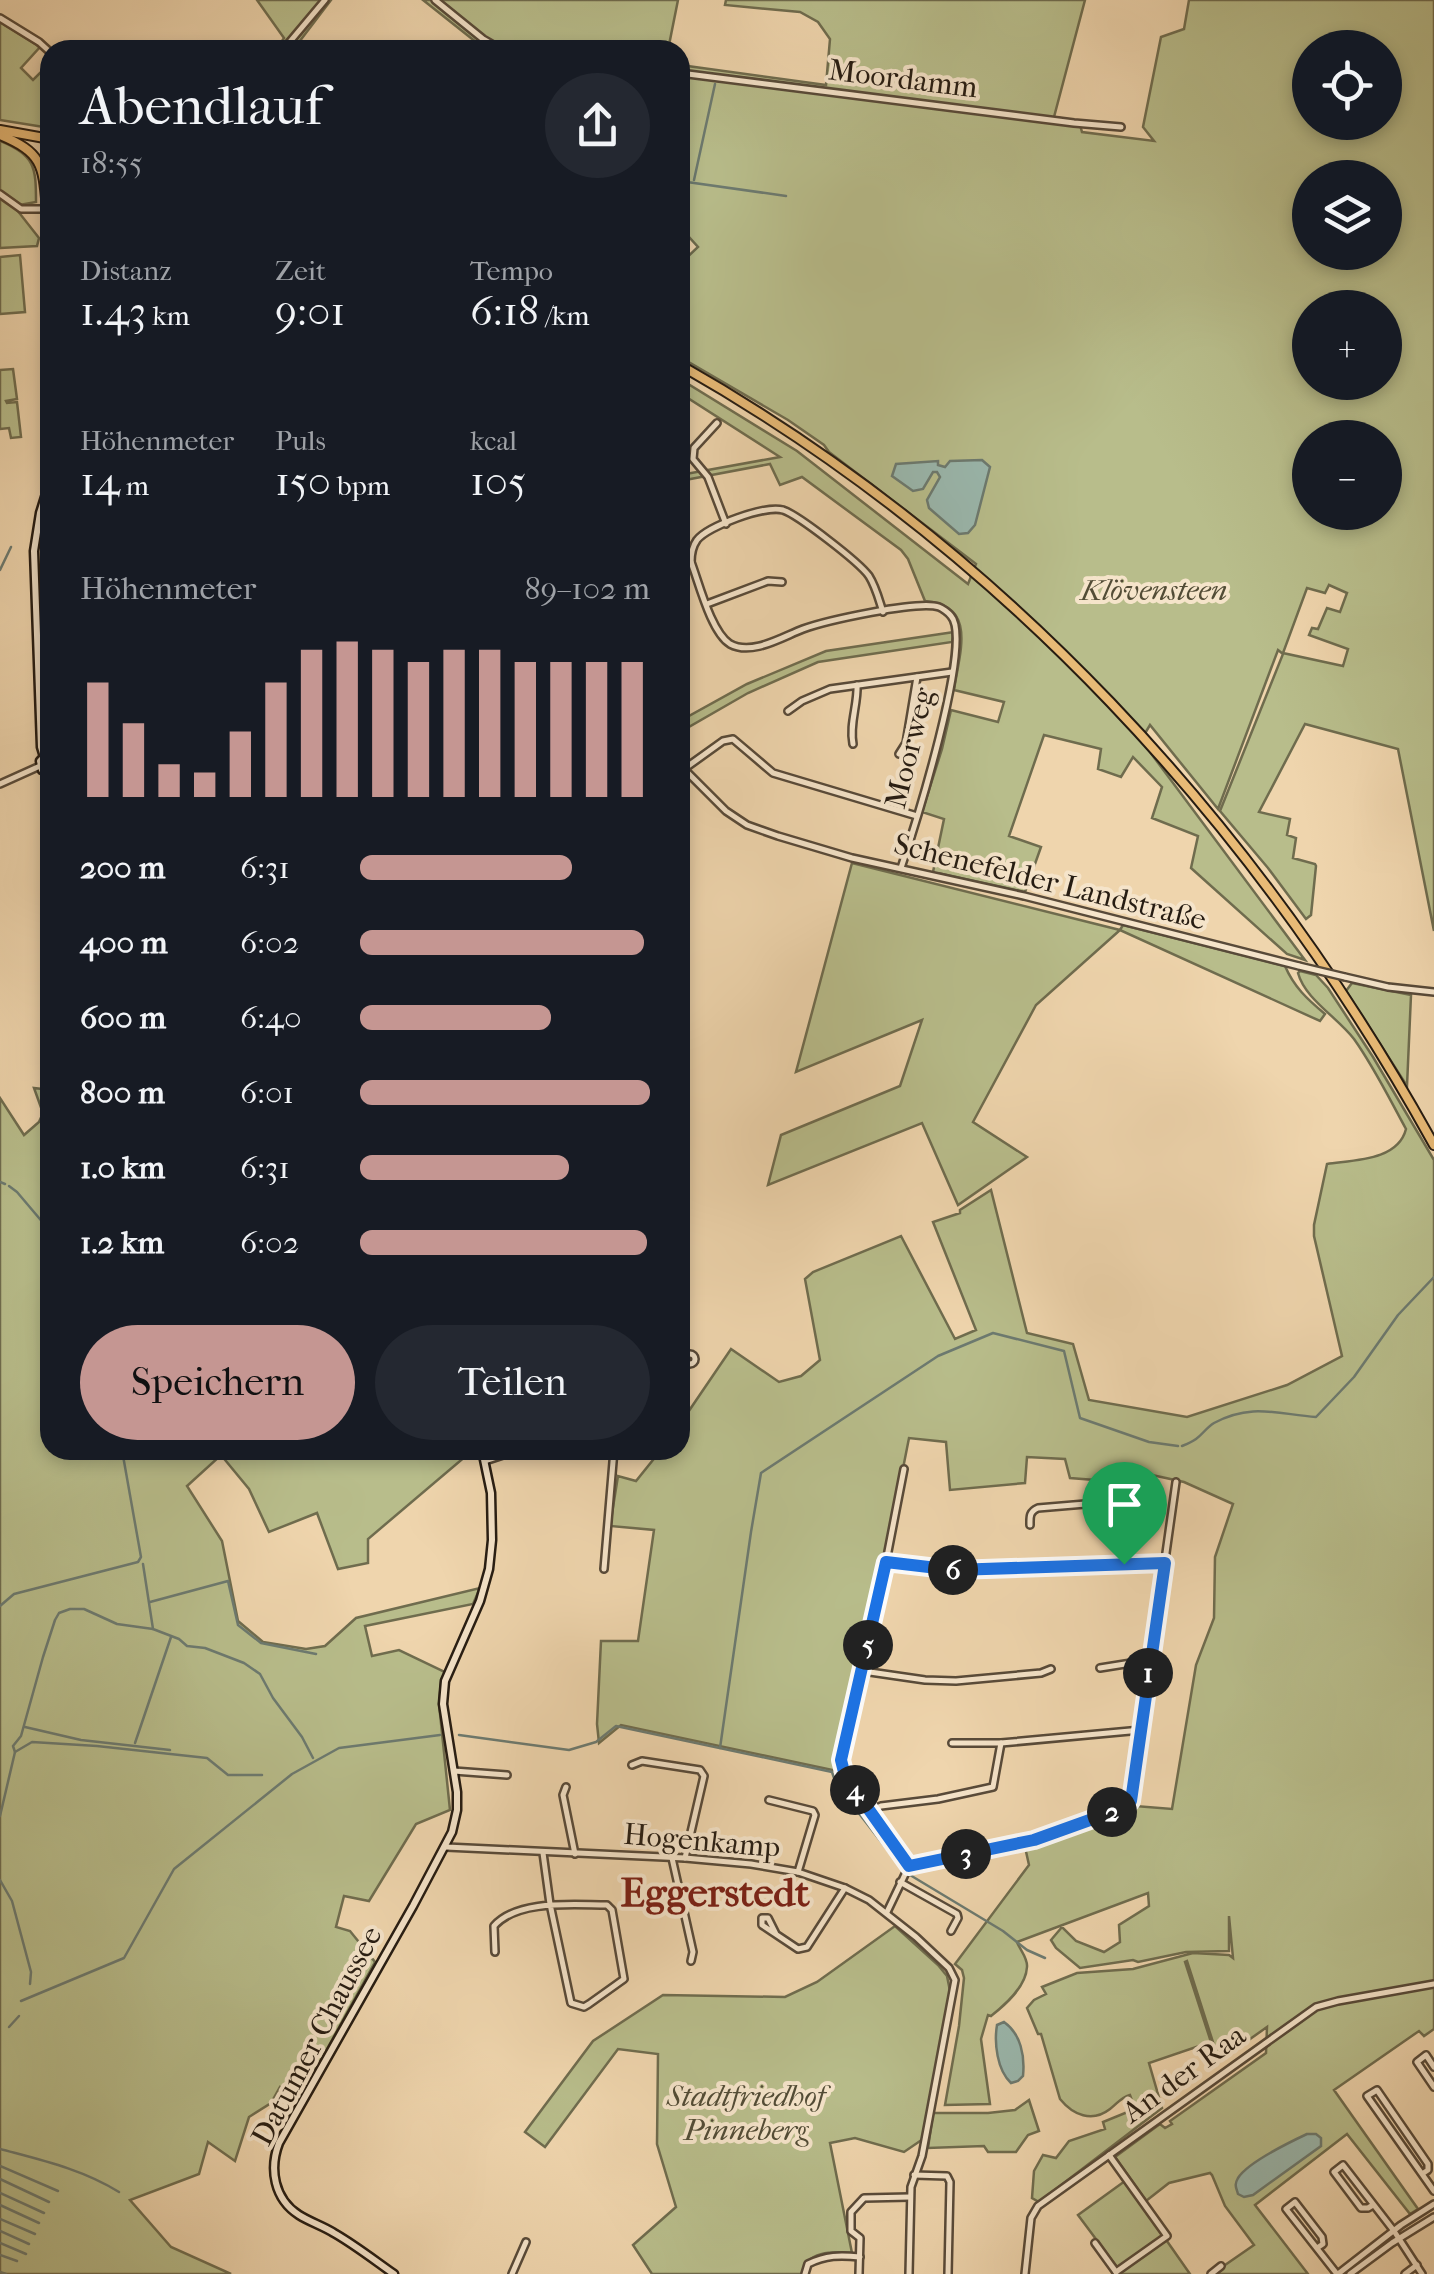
<!DOCTYPE html>
<html lang="de">
<meta charset="utf-8">
<style>
:root{--surface:#171b24;--page:#242831;--text:#f1f3f6;--muted:#9ea1a6;--accent:#c59692}
body{margin:0;font-family:"IM FELL French Canon",serif;background:var(--page);color:var(--text);height:100vh;display:flex;flex-direction:column;font-size:38px;white-space:nowrap}
*{box-sizing:border-box;margin:0}
p{font-size:32px;color:var(--muted)}
.icon{flex:none;width:55px;height:55px;fill:none;stroke:currentColor;stroke-width:2;stroke-linecap:round;stroke-linejoin:round}
.map{position:relative;flex:1;overflow:hidden}
.details{position:absolute;left:40px;top:40px;width:650px;height:1420px;display:flex;flex-direction:column;background:var(--surface);border-radius:30px;box-shadow:0 5px 15px #0003}
.details>*{flex:none}
.fabs{position:absolute;left:1292px;top:30px;display:grid;gap:20px}
.fabs a{display:grid;place-items:center;width:110px;height:110px;border-radius:50%;background:var(--surface);box-shadow:0 5px 15px #0003;font-size:50px}
.pin{position:absolute;display:grid;place-items:center;width:85px;height:85px;color:#fff;margin:-102px -42px;border-radius:50% 50% 50% 0;rotate:-45deg;box-shadow:0 0 10px #0007}
.pin .icon{rotate:45deg}
.km{position:absolute;width:50px;height:50px;margin:-25px;border-radius:50%;background:#222;color:#fff;font-size:28px;line-height:50px;text-align:center}
.round{display:grid;place-items:center;flex:none;width:105px;height:105px;border-radius:52px;background:var(--page)}
.head{display:flex;align-items:center;justify-content:space-between;height:170px;padding:0 40px}
h1{font-size:55px;font-weight:600;line-height:75px}
.stats{display:grid;grid-template-columns:repeat(3,1fr);gap:15px;height:170px;padding:10px 40px}
.stats div{display:grid;align-content:center}
.stats b{font-size:42px;font-weight:600}
.stats small{font-size:28px;font-weight:400}
.stats p{font-size:28px}
.chart{height:280px;padding:20px 40px}
.chart p{display:flex;justify-content:space-between}
.chart svg{width:100%;height:180px;margin-top:10px;stroke:var(--accent);stroke-width:6}
.cta{display:flex;gap:20px;margin-top:auto;padding:20px 40px}
.cta a{flex:1;height:115px;border-radius:60px;background:var(--accent);color:#111;font-size:40px;font-weight:600;line-height:115px;text-align:center}
.cta a+a{background:var(--page);color:var(--text)}
ul{padding:0 40px;list-style:none;font-size:32px}
li{display:grid;grid-template-columns:160px 120px 1fr;align-items:center;height:75px}
li i{height:25px;border-radius:12px;background:var(--accent)}
.map>svg:first-child{display:block}
.green{fill:#b8bd8b;stroke:#6f6c4e;stroke-width:2.5;fill-rule:evenodd}
.water{fill:#9ab8ae;stroke:#6c7a70;stroke-width:2.5}
.lines{fill:none;stroke-linecap:round;stroke-linejoin:round}
.stream{stroke:#6c7a70;stroke-width:2.5}
.street-casing{stroke:#584a39;stroke-width:10}
.secondary-casing{stroke:#261c12;stroke-width:11}
.primary-casing{stroke:#261c12;stroke-width:12}
.street{stroke:#f5e4ca;stroke-width:5}
.secondary{stroke:#f5e4ca;stroke-width:6}
.primary{stroke:#e8ba76;stroke-width:8}
.street-bridge-casing{stroke:#584a39;stroke-width:10;stroke-linecap:butt}
.street-bridge{stroke:#f5e4ca;stroke-width:5}
.route-casing{stroke:#fff;stroke-width:20}
.route{stroke:#1a73e8;stroke-width:12}
.labels{text-anchor:middle;dominant-baseline:central;stroke-width:8;stroke-linejoin:round;paint-order:stroke}
.street-label{font-size:30px;fill:#261c12;stroke:#f5e4ca}
.park-label{font-size:30px;font-style:italic;fill:#524c36;stroke:#f5e4ca}
.district-label{font-size:40px;font-weight:bold;fill:#7a1f14;stroke:#f5e4ca}
</style>
<div class="map">
<svg width="1434" height="2274" viewBox="0 0 1434 2274">
<rect width="100%" height="100%" fill="#efd5ad"/>
<filter id="stains"><feTurbulence type="fractalNoise" baseFrequency=".002" numOctaves="4"/><feColorMatrix values="0 0 0 0 .2 0 0 0 0 .09 0 0 0 0 .02 0 0 0 .5 -.17"/></filter>
<radialGradient id="worn" r=".72"><stop offset=".6" stop-color="#630" stop-opacity="0"/><stop offset="1" stop-color="#630" stop-opacity=".3"/></radialGradient>
<g class="green">
<polygon points="257,0 331,0 293,50 276,50 284,38"/>
<polygon points="423,0 678,0 668,50 486,50"/>
<path d="M726 0H1085L1054 117 1079 121 1082 132 1154 141 1143 127 1161 37 1184 29 1189 0H1434V931L1398 749 1305 724 1259 812 1290 819 1287 835 1296 838 1293 858 1315 864 1316 866 1311 915 1306 919 1268 868 1220 811 1283 654 1278 650 1218 809 1150 725 1141 740 1305 960 1287 954 1191 868 1198 836 1152 818 1162 787 1133 757 1121 777 1098 769 1101 749 1044 735 1009 836 1041 847 1025 892 933 872 944 819 922 812 942 749 951 710 998 722 1004 702 954 690C959 654 978 605 925 601L908 559 901 550 802 477 780 485 770 464 680 481V475L780 457 680 393V379L797 451 968 584 976 564 829 452 824 445 788 420 680 357V264L698 247 680 227V65L826 85 830 39 818 22 800 12 725 5ZM1310 48H1385V122H1310ZM1310 178H1385V252H1310ZM1310 308H1385V382H1310ZM1310 438H1385V512H1310ZM1329 585 1347 593 1340 612 1327 608 1318 629 1312 628 1309 635 1348 649 1343 666 1283 653 1307 588 1325 593Z"/>
<polygon points="0,22 40,47 21,68 33,80 50,63 50,128 0,120"/>
<path d="M0 141C35 155 36 167 36 202L20 205 17 210 39 238 37 246 0 248Z"/>
<polygon points="20,255 25,312 0,314 0,257"/>
<polygon points="13,369 17,399 6,401 7,403 17,402 21,437 11,438 9,428 0,429 0,370"/>
<polygon points="954,632 952,642 818,662 748,693 680,732 680,721 747,684 826,651"/>
<path d="M852 863 1120 930 1123 925 1285 966C1294 987 1307 999 1325 1014L1320 1021 1120 930 1036 1005 973 1122 1027 1157 958 1205 922 1123 768 1185 781 1135 900 1086 922 1020 796 1072Z"/>
<path d="M1300 971 1316 975 1328 988 1373 1057 1434 1160V2029L1424 2036 1419 2031 1334 2090 1418 2209 1410 2214 1347 2134 1255 2205 1308 2274H1212L1254 2245 1225 2206 1212 2175 1210 2173 1169 2183 1146 2201 1115 2157 1160 2124 1165 2128 1172 2124 1170 2121 1266 2053 1267 2027 1219 2061 1187 1961 1185 1962 1211 2042 1149 2063 1162 2108 1039 2202 1032 2198 1034 2171 1043 2155 1056 2158 1069 2141 1105 2129 1103 2122 1135 2109 1130 2095C1120 2098 1118 2103 1110 2109 1092 2123 1073 2115 1060 2099L1041 2034H1038L1027 2008 1034 2000 1046 1994 1042 1987 1077 1973 1133 1969 1193 1953 1229 1955 1233 1958 1229 1916V1951L1186 1952 1138 1962 1133 1960 1080 1968 1056 1948 1051 1940 1062 1927 1076 1941 1104 1952 1120 1942 1119 1925 1149 1906 1148 1893 1017 1942C1020 1950 1028 1958 1027 1967 1026 1987 1005 2005 991 2016L988 2015 981 2039 990 2104 945 2105 959 2026 964 1978 962 1970 955 1964 1029 1865 1025 1847 1135 1806 1172 1809 1196 1665 1214 1618 1215 1557 1233 1504 1184 1482 1134 1471 1108 1481 1070 1478 1065 1459 1027 1457 1025 1483 950 1490 946 1442 909 1438 877 1600 837 1771 621 1725 599 1743 597 1724 601 1641H638L654 1530 610 1526 618 1476 636 1481 661 1450H680V1424L731 1349 779 1382 801 1376 820 1360 805 1279 813 1272 901 1236 955 1339 976 1330 933 1222 960 1213V1210L991 1190 1027 1333 1073 1344 1089 1400 1187 1417 1287 1385 1342 1356 1314 1236V1225L1327 1164C1353 1160 1398 1161 1406 1129 1389 1098 1374 1067 1354 1039 1337 1017 1305 999 1298 973Z"/>
<polygon points="1352,983 1411,995 1407,1086 1346,991"/>
<polygon points="34,1088 42,1089 50,1103 50,1450 473,1450 368,1539 368,1563 338,1569 317,1513 269,1532 249,1489 221,1455 187,1486 222,1541 238,1621 263,1642 306,1649 325,1646 356,1618 480,1588 473,1604 365,1626 372,1656 399,1650 445,1672 441,1682 439,1704 450,1810 416,1824 369,1901 344,1896 336,1927 350,1931 375,1962 300,2098 280,2087 271,2103 249,2117 235,2161 208,2142 199,2174 130,2200 171,2247 231,2274 0,2274 0,1098 24,1135 39,1122 43,1113"/>
<path d="M895 1926 938 1965 947 1976 951 1996 923 2139 904 2152 855 2138 830 2143 852 2253C832 2251 806 2251 802 2274H652L633 2245 676 2207 657 2144 658 2054 618 2049 545 2147 525 2132 593 2041 663 1995 785 1997 817 1982Z"/>
<polygon points="1029,2100 1039,2131 1028,2135 1016,2152 988,2152 984,2146 928,2148 933,2113 988,2113 1015,2110"/>
<polygon points="1125,2181 1190,2274 1122,2274 1078,2215"/>
</g>
<g class="water">
<polygon points="982,460 990,467 975,525 968,533 959,534 929,508 927,500 940,477 937,472 933,472 923,489 913,491 892,476 896,464 938,461 938,465 945,467 950,461"/>
<path d="M1004 2022C1021 2034 1025 2056 1023 2076L1018 2081 1011 2083C997 2070 994 2043 997 2025Z"/>
<path d="M1307 2134H1316L1321 2138V2146L1253 2195 1244 2197 1238 2194C1236 2187 1234 2185 1238 2178 1248 2162 1290 2142 1307 2134Z"/>
</g>
<g class="lines">
<g class="stream">
<polyline points="694,180 715,84"/>
<polyline points="680,181 786,196"/>
<polyline points="0,570 11,547"/>
<polyline points="0,1182 5,1184"/>
<polyline points="9,1186 17,1192 50,1231"/>
<path d="M1182 1446C1187 1444 1192 1442 1196 1439 1203 1434 1206 1428 1214 1423 1251 1403 1277 1414 1316 1417L1354 1377 1398 1315 1434 1277"/>
<polyline points="143,1564 153,1629 179,1639 187,1646 205,1648 244,1663 260,1674 273,1698 302,1737 313,1758"/>
<polyline points="150,1602 228,1581 238,1625 261,1643 316,1654"/>
<polyline points="0,1606 14,1594 138,1562 141,1557 122,1450"/>
<polyline points="25,1727 81,1740 170,1750"/>
<polyline points="459,1735 569,1750 596,1742 616,1726 832,1772 836,1784 900,1866"/>
<polyline points="135,1743 171,1637"/>
<polyline points="720,1748 751,1532 761,1473 938,1356 993,1333 1064,1351 1080,1418 1149,1442 1178,1446"/>
<polyline points="15,1752 32,1742 97,1746 207,1758 228,1775 262,1775"/>
<polyline points="0,1816 15,1752 13,1746 21,1736 43,1657 55,1620 59,1613 70,1609 84,1609 117,1624 153,1629"/>
<polyline points="910,1875 1003,1931 1027,1950 1045,1958"/>
<polyline points="0,1880 12,1901 31,1972 30,1984"/>
<polyline points="21,2001 124,1958 174,1869 292,1774 339,1748 440,1735"/>
<polyline points="9,2027 19,2016"/>
<path d="M0 2149C41 2160 82 2169 119 2192"/>
<polyline points="0,2166 58,2191"/>
<polyline points="0,2179 49,2202"/>
<polyline points="0,2193 44,2213"/>
<polyline points="0,2205 39,2223"/>
<polyline points="0,2219 35,2234"/>
<polyline points="0,2231 29,2244"/>
<polyline points="0,2243 26,2254"/>
<polyline points="0,2255 17,2261"/>
<polyline points="0,2272 6,2274"/>
</g>
<g class="street-casing">
<g id="street">
<polyline points="435,0 483,39 502,50"/>
<polyline points="0,18 39,42 50,52"/>
<polyline points="283,50 325,0"/>
<polyline points="680,73 1074,123 1121,127"/>
<polyline points="0,194 21,209 47,209"/>
<polyline points="717,423 694,448 693,459 708,477 726,524"/>
<path d="M691 562C691 553 692 547 697 540 708 526 765 505 783 510 798 515 859 562 869 576 876 587 879 600 883 612"/>
<path d="M680 563 691 562C699 583 711 632 730 644 752 656 782 637 803 629 825 621 918 600 939 607 942 608 949 613 951 616 974 641 913 832 901 868"/>
<polyline points="707,604 768,581 782,582"/>
<polyline points="788,711 802,701 830,689 952,672"/>
<path d="M853 744C849 724 858 705 857 685"/>
<polyline points="899,754 906,743 917,677"/>
<polyline points="680,765 726,811 747,825 778,836 852,858 1024,896 1299,966"/>
<polyline points="684,769 723,741 733,739 773,773 917,816"/>
<polyline points="0,784 40,766"/>
<polyline points="1345,977 1388,987 1434,992"/>
<polyline points="680,1313 682,1310"/>
<circle cx="690" cy="1359" r="5"/>
<polyline points="485,1461 518,1450"/>
<path d="M1030 1525C1030 1517 1029 1512 1038 1508L1109 1502 1118 1504 1123 1510 1124 1564"/>
<polyline points="886,1563 944,1570 980,1570 1165,1563"/>
<polyline points="604,1569 614,1450"/>
<polyline points="1100,1668 1150,1660"/>
<polyline points="863,1671 925,1680 956,1681 1041,1673 1051,1669"/>
<polyline points="952,1743 1001,1743 1141,1730"/>
<polyline points="632,1765 642,1761 700,1770 704,1776 685,1858"/>
<polyline points="454,1771 507,1775"/>
<polyline points="566,1787 563,1795 575,1854"/>
<polyline points="769,1800 813,1811 815,1815 798,1872"/>
<polyline points="870,1811 881,1806 938,1799 993,1787 1001,1743"/>
<polyline points="446,1847 685,1858 751,1864 798,1872 845,1888 869,1900 916,1937 949,1968 955,1980 922,2156 911,2187 909,2274"/>
<polyline points="672,1858 693,1952 691,1961"/>
<polyline points="909,1866 1034,1840 1126,1807 1131,1801 1176,1482"/>
<polyline points="900,1882 957,1914 958,1918 951,1931"/>
<polyline points="887,1912 909,1866 845,1776 841,1760 885,1567 904,1469"/>
<polyline points="776,1934 768,1918 762,1918 762,1925 798,1949 807,1947 845,1888"/>
<path d="M495 1952 494 1926C518 1899 574 1905 607 1905L612 1910 624 1979 589 2004 584 2007 571 2003 550 1904 543 1853"/>
<polyline points="1434,2067 1426,2055 1417,2062 1434,2087"/>
<polyline points="1109,2155 1167,2236 1116,2272"/>
<polyline points="1422,2174 1428,2170 1428,2164 1377,2090 1367,2096 1434,2191"/>
<polyline points="914,2175 947,2176 950,2182 948,2274"/>
<polyline points="1373,2205 1368,2208 1361,2208 1334,2172 1343,2165 1394,2231 1422,2274"/>
<polyline points="1095,2243 1116,2272"/>
<polyline points="1317,2248 1323,2244 1322,2237 1295,2202 1286,2209 1337,2274"/>
<polyline points="512,2274 526,2242"/>
<path d="M805 2274 808 2264C826 2255 840 2255 860 2257"/>
<polyline points="859,2274 860,2238 851,2231 851,2212 864,2198 910,2197"/>
<polyline points="1025,2274 1031,2218 1038,2206 1316,2007 1338,2001 1434,1984"/>
<polyline points="1211,2274 1221,2266"/>
<polyline points="1338,2274 1401,2225 1434,2204"/>
<polyline points="1350,2274 1392,2243 1434,2217"/>
<polyline points="1405,2274 1417,2265"/>
</g>
</g>
<g class="secondary-casing">
<g id="secondary">
<polyline points="47,209 50,220"/>
<polyline points="44,757 41,747 34,551 40,513 50,481"/>
<polyline points="44,757 40,761 42,770 49,771"/>
<path d="M394 2274C374 2260 355 2245 334 2233 323 2226 310 2222 299 2215 274 2199 269 2169 279 2143L413 1906 452 1832 457 1810V1792L443 1704 445 1681 480 1601 489 1569 492 1540 491 1493 482 1450"/>
</g>
</g>
<g class="primary-casing">
<g id="primary">
<polyline points="0,130 50,139"/>
<path d="M0 135C43 153 43 165 47 209"/>
<path d="M680 365C1001 547 1256 823 1434 1145"/>
</g>
</g>
<use href="#street" class="street"/>
<use href="#secondary" class="secondary"/>
<use href="#primary" class="primary"/>
<g class="street-bridge-casing">
<polyline id="street-bridge" points="1299,966 1345,977"/>
</g>
<use href="#street-bridge" class="street-bridge"/>
</g>
<g class="lines">
<g class="route-casing">
<polygon id="route" points="886,1562 954,1570 1165,1563 1131,1801 1126,1807 1034,1840 909,1866 845,1776 841,1760"/>
</g>
<use href="#route" class="route"/>
</g>
<g class="labels">
<g class="street-label">
<text transform="translate(903 79) rotate(7)">Moordamm</text>
<text transform="translate(910 748) rotate(-76)">Moorweg</text>
<text transform="translate(1050 882) rotate(14)">Schenefelder Landstraße</text>
<text transform="translate(702 1841) rotate(5)">Hogenkamp</text>
<text transform="translate(317 2036) rotate(-62)">Datumer Chaussee</text>
<text transform="translate(1184 2074) rotate(-36)">An der Raa</text>
</g>
<g class="park-label">
<text x="1154" y="590">Klövensteen</text>
<text x="746" y="2096">Stadtfriedhof<tspan x="746" dy="34">Pinneberg</tspan></text>
</g>
<g class="district-label">
<text x="715" y="1893">Eggerstedt</text>
</g>
</g>
<rect width="100%" height="100%" filter="url(#stains)"/>
<rect width="100%" height="100%" fill="url(#worn)"/>
</svg>
<div class="fabs">
<a><svg class="icon" aria-label="locate" viewBox="0 0 24 24"><circle cx="12" cy="12" r="6"/><path d="M12 2v4M12 18v4M2 12h4M18 12h4"/></svg></a>
<a><svg class="icon" aria-label="layers" viewBox="0 0 24 24"><path d="M12 4l9 5-9 5-9-5zM3 14l9 5 9-5"/></svg></a>
<a>+</a>
<a>−</a>
</div>
<div class="pin" style="left:1124px;top:1564px;background:#1e9e55"><svg class="icon" aria-label="arrive" viewBox="0 0 24 24"><path d="M6 21V4h12l-3 4 3 4H6"/></svg></div>
<b class="km" style="left:1148px;top:1673px">1</b>
<b class="km" style="left:1112px;top:1812px">2</b>
<b class="km" style="left:966px;top:1854px">3</b>
<b class="km" style="left:855px;top:1790px">4</b>
<b class="km" style="left:868px;top:1645px">5</b>
<b class="km" style="left:953px;top:1570px">6</b>
<section class="details">
<div class="head"><div><h1>Abendlauf</h1><p>18:55</p></div><a class="round"><svg class="icon" aria-label="share" viewBox="0 0 24 24"><path d="M12 15V3M7 8l5-5 5 5M5 13v7h14v-7"/></svg></a></div>
<div class="stats">
<div><p>Distanz</p><b>1.43<small> km</small></b></div>
<div><p>Zeit</p><b>9:01</b></div>
<div><p>Tempo</p><b>6:18<small> /km</small></b></div>
</div>
<div class="stats">
<div><p>Höhenmeter</p><b>14<small> m</small></b></div>
<div><p>Puls</p><b>150<small> bpm</small></b></div>
<div><p>kcal</p><b>105</b></div>
</div>
<div class="chart"><p><span>Höhenmeter</span>89–102 m</p>
<svg viewBox="0 0 160 44" preserveAspectRatio="none"><path d="M5 44V16M15 44V26M25 44V36M35 44V38M45 44V28M55 44V16M65 44V8M75 44V6M85 44V8M95 44V11M105 44V8M115 44V8M125 44V11M135 44V11M145 44V11M155 44V11"/></svg>
</div>
<ul>
<li><b>200 m</b>6:31<i style="width:73%"></i></li>
<li><b>400 m</b>6:02<i style="width:98%"></i></li>
<li><b>600 m</b>6:40<i style="width:66%"></i></li>
<li><b>800 m</b>6:01<i style="width:100%"></i></li>
<li><b>1.0 km</b>6:31<i style="width:72%"></i></li>
<li><b>1.2 km</b>6:02<i style="width:99%"></i></li>
</ul>
<div class="cta"><a>Speichern</a><a>Teilen</a></div>
</section>
</div>
